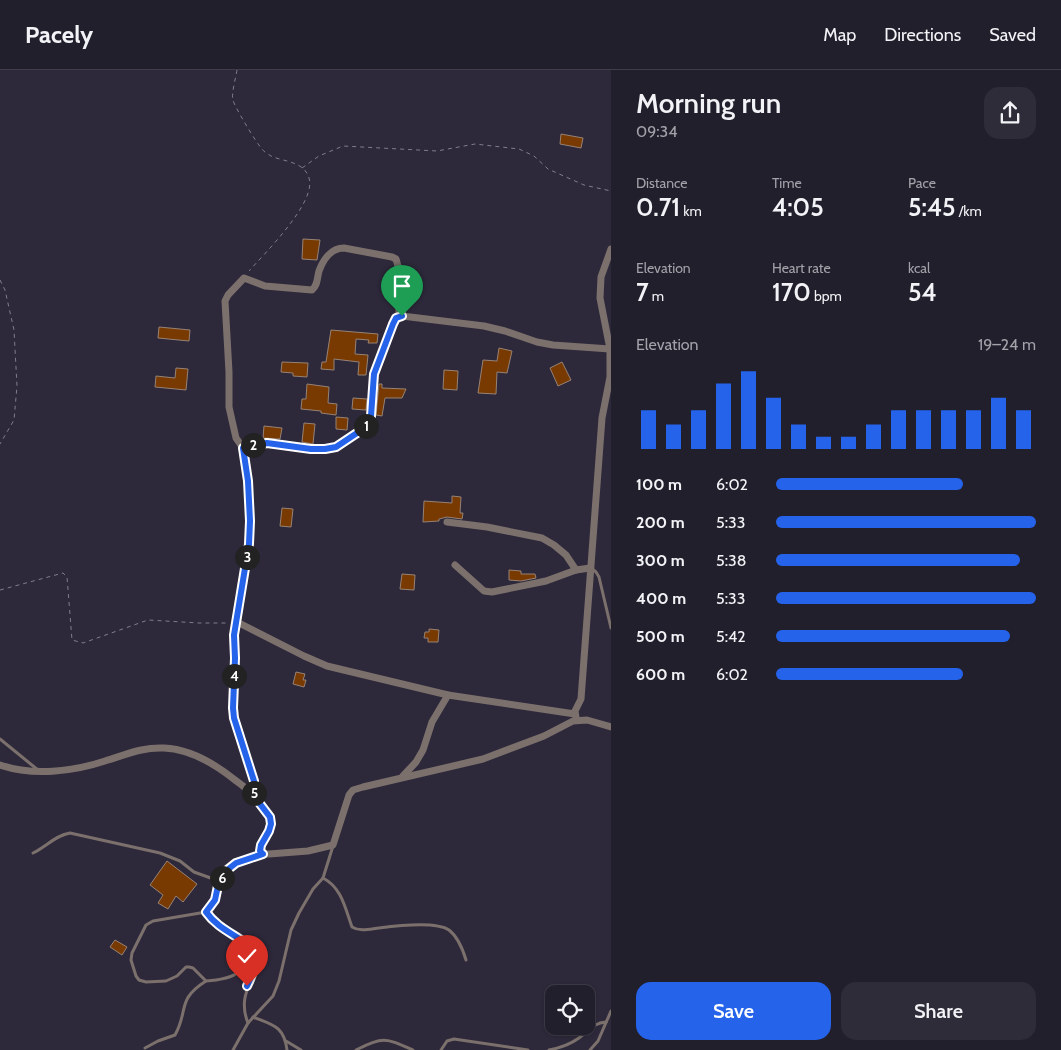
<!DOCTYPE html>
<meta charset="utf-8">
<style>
:root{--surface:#221f2c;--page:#2e2c38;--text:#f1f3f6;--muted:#a2a2a9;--line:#3f3d48;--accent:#2563eb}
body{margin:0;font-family:Cabin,sans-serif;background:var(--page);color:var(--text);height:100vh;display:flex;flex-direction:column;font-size:19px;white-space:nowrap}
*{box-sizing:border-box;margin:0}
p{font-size:16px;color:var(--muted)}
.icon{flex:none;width:28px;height:28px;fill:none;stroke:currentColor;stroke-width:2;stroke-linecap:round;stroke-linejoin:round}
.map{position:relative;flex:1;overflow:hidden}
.sheet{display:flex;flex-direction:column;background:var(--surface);width:450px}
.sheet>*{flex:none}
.buttons{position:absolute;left:545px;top:915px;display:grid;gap:10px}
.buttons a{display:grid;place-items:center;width:50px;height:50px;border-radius:10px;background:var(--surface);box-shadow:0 1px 4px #0004,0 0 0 1px var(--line);font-size:25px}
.pin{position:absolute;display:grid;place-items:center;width:42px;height:42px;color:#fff;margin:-51px -21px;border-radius:50% 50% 50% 0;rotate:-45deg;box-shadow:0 0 5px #0007}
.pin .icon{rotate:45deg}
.km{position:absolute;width:25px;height:25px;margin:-12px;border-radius:50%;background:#222;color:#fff;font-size:14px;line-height:25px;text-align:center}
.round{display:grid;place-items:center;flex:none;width:52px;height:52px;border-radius:15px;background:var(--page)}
.summary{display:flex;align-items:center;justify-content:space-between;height:85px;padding:0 25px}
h1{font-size:28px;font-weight:600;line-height:38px}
.stats{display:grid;grid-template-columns:repeat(3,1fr);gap:8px;height:85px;padding:5px 25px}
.stats div{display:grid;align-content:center}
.stats b{font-size:25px;font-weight:600}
.stats small{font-size:14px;font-weight:400}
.stats p{font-size:14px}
.chart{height:140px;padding:10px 25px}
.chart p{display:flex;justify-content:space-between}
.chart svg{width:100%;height:90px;margin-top:5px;stroke:var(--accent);stroke-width:6}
.button{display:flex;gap:10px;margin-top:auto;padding:10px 25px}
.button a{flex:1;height:58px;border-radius:15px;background:var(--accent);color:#fff;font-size:20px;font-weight:600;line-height:58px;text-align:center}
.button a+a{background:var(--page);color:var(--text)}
ul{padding:0 25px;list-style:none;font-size:16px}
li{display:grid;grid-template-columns:80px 60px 1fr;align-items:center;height:38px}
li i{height:12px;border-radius:6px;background:var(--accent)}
header{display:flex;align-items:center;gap:30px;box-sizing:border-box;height:70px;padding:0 25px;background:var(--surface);border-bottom:1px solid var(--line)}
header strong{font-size:24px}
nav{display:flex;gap:28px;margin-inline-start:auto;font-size:18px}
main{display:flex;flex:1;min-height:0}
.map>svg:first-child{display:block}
.building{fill:#783a01;stroke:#978275}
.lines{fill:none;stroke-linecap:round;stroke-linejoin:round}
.path{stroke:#817d8d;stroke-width:1;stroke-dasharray:4 4;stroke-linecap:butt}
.service{stroke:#7b706c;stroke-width:3}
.minor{stroke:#7b706c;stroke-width:7}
.route-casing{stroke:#fff;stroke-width:10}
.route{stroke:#2563eb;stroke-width:6}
</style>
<header>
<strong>Pacely</strong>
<nav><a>Map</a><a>Directions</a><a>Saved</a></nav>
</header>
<main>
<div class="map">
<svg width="611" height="980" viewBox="0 0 611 980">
<rect width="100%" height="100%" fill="#2d293b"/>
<g class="building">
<polygon points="561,64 583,68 581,78 560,74"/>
<polygon points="303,169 320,170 317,190 302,189"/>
<polygon points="159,257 190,260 189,271 158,268"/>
<polygon points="331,260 378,264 377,273 368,273 369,270 356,269 355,284 368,285 366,305 358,305 359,292 334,289 334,300 321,299 322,292 326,292"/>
<polygon points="499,278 512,281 507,303 497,302 496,324 478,323 483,290 497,291"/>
<polygon points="282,292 308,293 307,307 293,306 293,303 281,302"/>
<polygon points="562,292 571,310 558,316 550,298"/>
<polygon points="176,298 188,299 186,320 155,317 156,306 175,308"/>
<polygon points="444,300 458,301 457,320 443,319"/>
<polygon points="307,314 329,317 328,333 337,334 336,345 321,343 321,341 301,339 302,329 306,329"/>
<polygon points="379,314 382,314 382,318 406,319 402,328 385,328 382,346 376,345"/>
<polygon points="353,328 367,329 366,340 352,339"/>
<polygon points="336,347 348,348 347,360 336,359"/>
<polygon points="304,353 315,354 313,374 302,372"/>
<polygon points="264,356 282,358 280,369 263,368"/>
<polygon points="452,426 461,427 460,443 463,443 462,449 447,447 439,449 439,451 423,452 424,431 452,433"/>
<polygon points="282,438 293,439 291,457 280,456"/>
<polygon points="509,500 521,501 521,504 535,504 536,508 521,511 509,510"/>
<polygon points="402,504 415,505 414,520 400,519"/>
<polygon points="429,559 439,560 438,572 428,572 428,568 424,568 425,562 429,562"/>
<polygon points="296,602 305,604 303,610 306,610 304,617 293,614"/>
<polygon points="167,791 197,814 183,832 176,826 168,839 158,833 163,825 150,815"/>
<polygon points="115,870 127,877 122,885 110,877"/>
</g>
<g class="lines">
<g class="path">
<path d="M237 0C236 7 231 24 233 30 234 36 257 74 262 79 264 82 268 84 271 86 284 92 304 91 309 108 317 132 264 184 249 201"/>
<polyline points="302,98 319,86 343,76 437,81 475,74 519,79 534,86 548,99 584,115 611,121"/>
<polyline points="0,210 5,220 14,260 17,316 14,350 0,374"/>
<polyline points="0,520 63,503 67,507 72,570 83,573 148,550 199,553 229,553"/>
<polyline points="235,559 233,638 234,649 241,665 254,714"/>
</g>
<g class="service">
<polyline points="591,498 596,502 599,507 611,558"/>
<polyline points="0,669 38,700"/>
<path d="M33 783C46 777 56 765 70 763L160 783 180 791 194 802 219 811"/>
<path d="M323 808C342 818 345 838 352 857 360 862 370 859 379 858 394 856 436 851 449 860 458 867 463 880 466 890"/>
<path d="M206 842C217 857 250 870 255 886 261 906 235 921 248 953"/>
<path d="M206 911C232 909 248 905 245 875"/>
<path d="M253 947C273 955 284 956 287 980"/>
<polyline points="286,971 301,980"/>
<path d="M145 978 158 971 175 965C189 940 176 930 206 911L193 898 189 897H186L177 906 166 911 146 912 139 910 136 906 131 890 132 883 146 855 153 851 206 842 215 830 219 811 226 801 236 793 262 784"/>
<polyline points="233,980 248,953 273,926 279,911 291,860 299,843 313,819 323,808 333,776"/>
<path d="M356 980C383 966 386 968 413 980"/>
<polyline points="441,980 447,971 454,969 528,980"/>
<path d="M549 980C560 978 569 975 579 968 589 961 593 953 606 952"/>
<polyline points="590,980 598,971 611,941"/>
</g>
<g class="minor">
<path d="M399 247 398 196 396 189 392 187 344 178C331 178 323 190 319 201 317 208 318 215 312 220L265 216 244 208 228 225 225 231 229 302V337L236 368 243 378 246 396 250 451 249 474 241 516 237 552 304 586 327 596 448 625 575 644"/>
<polyline points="243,378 267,373 311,379 325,379 336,377 360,361 368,354 371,346 374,303 393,254 396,248 402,246 484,256 505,261 537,272 553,275 610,279"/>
<polyline points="447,452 487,457 542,468 554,475 566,485 576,500"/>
<polyline points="455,495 484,521 492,522 546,511 576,500 590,498"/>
<polyline points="576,647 575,641 581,629 602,348 610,307 610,279 600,228 601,207 611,179"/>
<path d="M0 695C33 706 72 702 105 691 125 685 142 677 164 678 191 679 215 694 235 710 247 718 273 742 270 757 269 766 262 772 260 781L263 784H269L308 781 333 775 349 725 353 720 363 717 483 689 544 666 573 651 587 650 611 657"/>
<polyline points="403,706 416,692 423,680 432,652 448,625"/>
</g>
</g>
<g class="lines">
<g class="route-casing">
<path id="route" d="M247 916C272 867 228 873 206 842L215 830 219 811 226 801 236 793 263 784 260 781 261 775 269 761 271 754 270 747 254 726V711L234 648 233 638 235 588 234 565 249 474 250 451 248 411 243 378 267 373 311 379H325L336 377 360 361 368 354 371 346 374 304 393 254 396 248 402 246"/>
</g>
<use href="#route" class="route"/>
</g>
</svg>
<div class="buttons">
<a><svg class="icon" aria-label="locate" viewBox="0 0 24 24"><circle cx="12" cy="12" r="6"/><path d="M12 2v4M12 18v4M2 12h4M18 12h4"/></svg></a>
</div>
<div class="pin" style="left:402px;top:246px;background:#1e9e55"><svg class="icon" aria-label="arrive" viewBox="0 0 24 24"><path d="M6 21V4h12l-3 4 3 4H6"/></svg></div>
<div class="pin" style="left:247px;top:916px;background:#d93025"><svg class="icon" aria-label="check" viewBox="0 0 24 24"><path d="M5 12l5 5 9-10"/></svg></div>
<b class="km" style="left:366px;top:356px">1</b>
<b class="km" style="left:253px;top:375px">2</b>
<b class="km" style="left:247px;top:487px">3</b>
<b class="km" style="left:234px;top:606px">4</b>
<b class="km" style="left:254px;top:723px">5</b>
<b class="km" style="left:222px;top:808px">6</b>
</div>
<section class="sheet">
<div class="summary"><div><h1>Morning run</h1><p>09:34</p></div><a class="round"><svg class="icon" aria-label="share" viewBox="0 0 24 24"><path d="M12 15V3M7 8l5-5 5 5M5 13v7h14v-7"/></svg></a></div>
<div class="stats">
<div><p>Distance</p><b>0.71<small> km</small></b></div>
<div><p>Time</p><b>4:05</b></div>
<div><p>Pace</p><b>5:45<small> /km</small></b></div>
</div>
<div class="stats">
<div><p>Elevation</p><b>7<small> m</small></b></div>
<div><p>Heart rate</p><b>170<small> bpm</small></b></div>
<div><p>kcal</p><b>54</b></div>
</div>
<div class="chart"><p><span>Elevation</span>19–24 m</p>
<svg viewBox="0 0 160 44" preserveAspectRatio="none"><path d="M5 44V25M15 44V32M25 44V25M35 44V12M45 44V6M55 44V19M65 44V32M75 44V38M85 44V38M95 44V32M105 44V25M115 44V25M125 44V25M135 44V25M145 44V19M155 44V25"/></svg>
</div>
<ul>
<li><b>100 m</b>6:02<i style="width:72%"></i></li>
<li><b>200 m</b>5:33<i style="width:100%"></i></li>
<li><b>300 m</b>5:38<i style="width:94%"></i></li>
<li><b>400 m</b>5:33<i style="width:100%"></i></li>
<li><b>500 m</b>5:42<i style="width:90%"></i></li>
<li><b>600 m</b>6:02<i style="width:72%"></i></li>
</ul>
<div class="button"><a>Save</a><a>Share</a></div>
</section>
</main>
